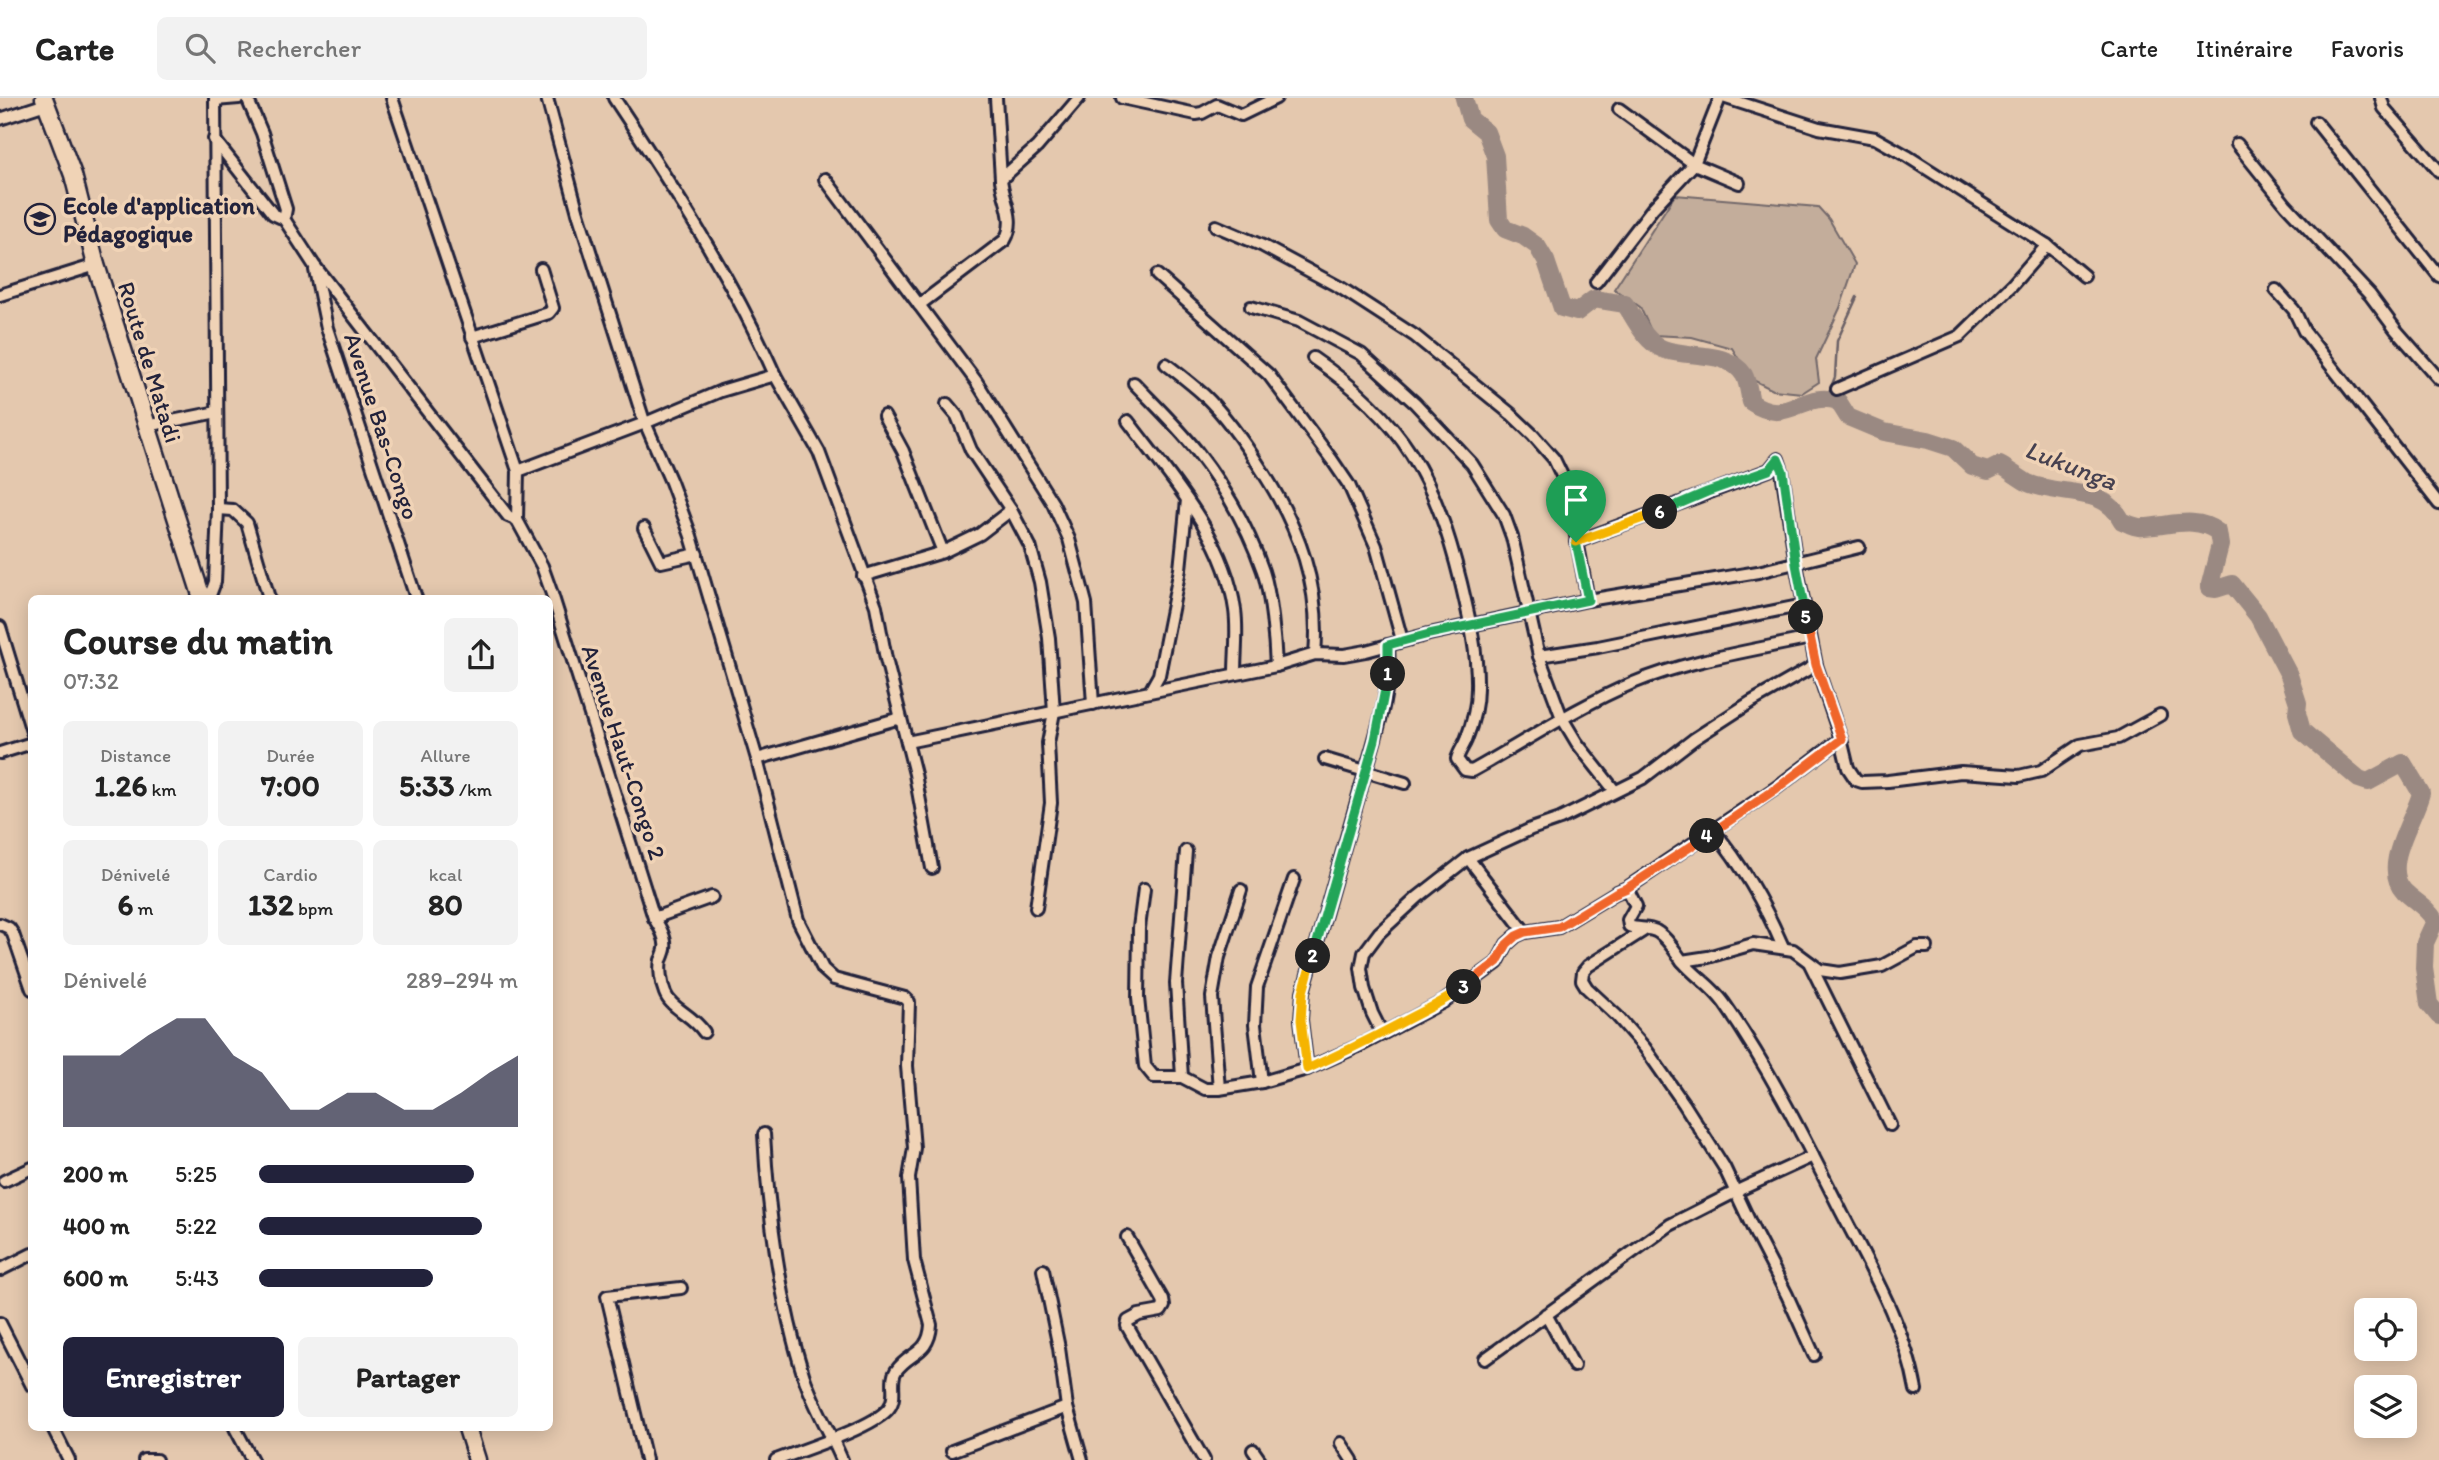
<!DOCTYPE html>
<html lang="fr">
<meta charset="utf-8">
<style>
:root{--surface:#fff;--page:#f2f2f2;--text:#222;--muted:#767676;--line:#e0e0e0;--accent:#22223b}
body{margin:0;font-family:Itim,sans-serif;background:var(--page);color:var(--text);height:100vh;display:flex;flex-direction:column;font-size:26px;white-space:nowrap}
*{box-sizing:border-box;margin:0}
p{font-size:23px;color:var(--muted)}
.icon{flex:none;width:38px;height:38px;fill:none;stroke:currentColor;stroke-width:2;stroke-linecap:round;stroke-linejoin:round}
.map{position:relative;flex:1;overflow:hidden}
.drawer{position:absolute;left:28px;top:497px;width:525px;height:836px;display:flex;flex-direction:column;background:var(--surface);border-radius:10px;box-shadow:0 4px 18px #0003}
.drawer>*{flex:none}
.buttons{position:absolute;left:2354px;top:1200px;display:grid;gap:14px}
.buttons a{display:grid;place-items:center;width:63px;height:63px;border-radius:10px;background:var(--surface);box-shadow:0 4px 18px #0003;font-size:35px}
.pin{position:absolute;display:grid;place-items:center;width:60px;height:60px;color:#fff;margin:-72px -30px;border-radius:50% 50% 50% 0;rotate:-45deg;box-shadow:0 0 7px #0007}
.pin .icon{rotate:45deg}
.km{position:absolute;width:35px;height:35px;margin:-18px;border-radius:50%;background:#222;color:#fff;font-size:19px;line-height:35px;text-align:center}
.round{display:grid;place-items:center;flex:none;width:74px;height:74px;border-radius:10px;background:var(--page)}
.summary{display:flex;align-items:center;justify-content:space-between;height:119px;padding:0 35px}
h1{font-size:38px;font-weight:700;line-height:52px}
.stats{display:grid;grid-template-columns:repeat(3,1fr);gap:10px;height:119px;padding:7px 35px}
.stats div{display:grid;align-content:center;border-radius:10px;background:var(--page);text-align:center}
.stats b{font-size:30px;font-weight:700}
.stats small{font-size:19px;font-weight:400}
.stats p{font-size:19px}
.chart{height:196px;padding:14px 35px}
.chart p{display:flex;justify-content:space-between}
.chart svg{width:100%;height:126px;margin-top:7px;fill:var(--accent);opacity:.7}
.cta{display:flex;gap:14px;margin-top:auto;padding:14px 35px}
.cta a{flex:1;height:80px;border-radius:10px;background:var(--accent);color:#fff;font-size:28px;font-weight:700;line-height:80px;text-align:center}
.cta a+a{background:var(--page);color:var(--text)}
ul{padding:0 35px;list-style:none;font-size:23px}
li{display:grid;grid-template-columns:112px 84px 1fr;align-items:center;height:52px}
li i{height:18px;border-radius:9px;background:var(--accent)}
header{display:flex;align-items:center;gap:42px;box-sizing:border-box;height:98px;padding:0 35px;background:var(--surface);border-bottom:2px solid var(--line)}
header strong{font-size:33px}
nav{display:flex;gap:38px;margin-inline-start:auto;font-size:24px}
.search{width:490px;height:63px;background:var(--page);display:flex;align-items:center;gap:18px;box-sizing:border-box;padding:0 24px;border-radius:10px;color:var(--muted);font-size:26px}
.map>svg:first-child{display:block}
.green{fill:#c3ad9b;stroke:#72686b;stroke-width:2}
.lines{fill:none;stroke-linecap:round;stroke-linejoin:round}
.stream{stroke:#6a6066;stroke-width:2.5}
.river{stroke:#9a8982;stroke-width:18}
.minor-casing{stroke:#22223b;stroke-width:16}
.primary-casing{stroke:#22223b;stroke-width:21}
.minor{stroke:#f0d3b6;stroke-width:10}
.primary{stroke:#f0d3b6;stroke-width:16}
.split-1-casing{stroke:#fff;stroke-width:14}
.split-2-casing{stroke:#fff;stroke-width:14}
.split-3-casing{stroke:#fff;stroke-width:14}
.split-4-casing{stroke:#fff;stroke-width:14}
.split-5-casing{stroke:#fff;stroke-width:14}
.split-6-casing{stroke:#fff;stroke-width:14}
.split-7-casing{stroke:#fff;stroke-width:14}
.split-1{stroke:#22a559;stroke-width:9}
.split-2{stroke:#22a559;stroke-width:9}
.split-3{stroke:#f5b400;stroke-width:9}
.split-4{stroke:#f0652b;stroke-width:9}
.split-5{stroke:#f0652b;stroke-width:9}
.split-6{stroke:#22a559;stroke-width:9}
.split-7{stroke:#f5b400;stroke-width:9}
.labels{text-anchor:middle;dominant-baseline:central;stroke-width:7;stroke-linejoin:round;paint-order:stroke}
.poi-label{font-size:24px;font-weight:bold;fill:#22223b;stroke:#f0d3b6;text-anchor:start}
.street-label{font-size:24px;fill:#22223b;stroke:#f0d3b6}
.water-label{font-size:26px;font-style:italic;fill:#464150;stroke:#f0d3b6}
</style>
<header>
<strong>Carte</strong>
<div class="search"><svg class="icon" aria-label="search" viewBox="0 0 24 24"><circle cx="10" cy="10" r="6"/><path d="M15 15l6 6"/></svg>Rechercher</div>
<nav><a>Carte</a><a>Itinéraire</a><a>Favoris</a></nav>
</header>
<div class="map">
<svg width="2439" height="1362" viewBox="0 0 2439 1362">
<rect width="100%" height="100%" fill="#e4c8ae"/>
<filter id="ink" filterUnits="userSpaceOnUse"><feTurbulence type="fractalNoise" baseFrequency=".0143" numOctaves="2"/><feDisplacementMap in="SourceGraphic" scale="14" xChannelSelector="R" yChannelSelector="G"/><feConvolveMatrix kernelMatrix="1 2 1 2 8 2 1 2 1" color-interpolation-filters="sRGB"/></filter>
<g filter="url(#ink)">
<polygon class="green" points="1675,97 1818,109 1829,121 1855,166 1840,210 1816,261 1819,284 1802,295 1773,292 1751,281 1732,250 1692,239 1653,237 1640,209 1614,191"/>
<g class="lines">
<polyline class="stream" points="1827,299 1835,279 1837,243 1857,199"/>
<path class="river" d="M1464 0 1470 21 1486 34 1495 58 1499 122 1505 131 1523 138 1537 148 1546 163 1562 210 1577 214 1594 201 1625 206C1635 221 1645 244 1663 251 1689 261 1727 251 1744 277 1748 284 1749 296 1751 304 1788 330 1803 291 1838 303L1848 319 1884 334 1928 342 1953 350 1972 368 1988 373 2000 367C2009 372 2019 380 2028 385 2061 399 2104 387 2122 423 2129 426 2136 430 2143 429 2169 428 2196 417 2218 434L2220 447 2209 490 2216 491 2232 486 2258 518 2289 577 2298 605 2297 615 2302 633 2359 681 2368 684 2403 665 2421 695C2415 721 2380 768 2404 793 2415 804 2427 809 2435 823L2425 845 2424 870 2429 906 2439 918"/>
<g class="minor-casing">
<g id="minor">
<polyline points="247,0 262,35 286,111 284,121"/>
<polyline points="392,0 518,373"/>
<path d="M547 0 578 115 643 320 671 384 691 438 757 661 798 822 823 871 834 881 905 900 909 904 907 968 914 1050 909 1080 914 1162 931 1227C929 1257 909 1254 896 1273 889 1283 898 1298 889 1310 875 1329 800 1353 776 1362"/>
<path d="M614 0C673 89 732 180 775 277"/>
<polyline points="996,0 1001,81"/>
<polyline points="1122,0 1196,16 1202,15 1217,7 1241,17 1276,0"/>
<polyline points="1726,0 1819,30 1875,40 1907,58 2047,147 2084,178"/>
<polyline points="2381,0 2384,10 2439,73"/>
<polyline points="215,2 239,0"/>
<polyline points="1619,11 1694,66 1739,85"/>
<polyline points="0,21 46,6"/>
<polyline points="2316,24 2439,178"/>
<polyline points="214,41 273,116 284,121 314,167 508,418 517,422"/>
<polyline points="2237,46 2286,107 2370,197 2396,232 2439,281"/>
<polyline points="825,81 976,283 1053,406 1069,441 1086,505 1093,606"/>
<polyline points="1216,128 1263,148 1341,190 1415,238 1511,316 1533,337 1554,361 1567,388 1588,502"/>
<polyline points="315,172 327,230 416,500"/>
<polyline points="1157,177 1269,277 1332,362 1349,387 1376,448 1402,542"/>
<polyline points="1596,184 1653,110 1694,66 1720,0"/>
<polyline points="2276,192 2294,212 2304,233 2439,406"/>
<polyline points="0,197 96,167"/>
<path d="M919 207 1005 142C1017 121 1003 103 1001 81L1037 49 1079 0"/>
<polyline points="1251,209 1299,223 1361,256 1415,305 1472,366 1504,417 1512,439 1539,558 1562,620 1577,645 1615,693"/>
<polyline points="472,239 549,215 553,210 541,171"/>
<path d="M1313 260C1404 322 1435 380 1461 485 1469 519 1478 555 1477 590 1477 607 1472 627 1466 642 1463 649 1459 654 1457 661L1465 672 1472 673C1526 643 1576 609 1633 585 1688 562 1751 553 1810 540"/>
<path d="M1166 266C1179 276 1192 286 1204 297 1227 319 1246 347 1263 374 1299 430 1321 489 1315 556"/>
<path d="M1134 285C1155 307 1177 328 1196 352 1224 388 1248 429 1263 473 1271 497 1275 542 1276 568"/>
<polyline points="1837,291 1960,238 2012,187 2047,147"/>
<polyline points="947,306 957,318 971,352 1011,412 1030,448 1040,484 1049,540 1054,614 1048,645 1051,705 1036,810"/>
<polyline points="884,318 903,353 943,454"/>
<path d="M1128 323C1171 380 1225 439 1235 512 1238 533 1235 555 1235 576"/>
<polyline points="147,328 217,314"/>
<polyline points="218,411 233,412 247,425 269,500"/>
<polyline points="644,430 661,464 697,456"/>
<polyline points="1576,444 1769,372 1778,361 1782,373 1796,466 1816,567 1841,641 1848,670 1856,682 1862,684 1888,683 1961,674 2019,678 2041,673 2080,647 2118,640 2160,617"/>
<polyline points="863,478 943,454 980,436 1011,412"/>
<polyline points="209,500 215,484 218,411 215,0"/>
<polyline points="0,529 32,634"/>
<polyline points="1539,558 1598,549 1804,507"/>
<polyline points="1150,593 1159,577 1180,471 1187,402"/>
<polyline points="907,644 1276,568 1315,556 1344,557 1366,553 1429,536 1588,502 1758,474 1859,449"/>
<polyline points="0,655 32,645"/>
<polyline points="757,661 900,620"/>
<polyline points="1325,661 1405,685"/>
<path d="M1714 733C1743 768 1765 807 1783 849"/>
<polyline points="1468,760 1525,834"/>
<path d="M1627 790 1636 808 1628 822 1629 828C1639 832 1650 828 1659 835 1670 843 1675 854 1683 864 1696 879 1713 889 1724 905 1770 971 1806 1044 1842 1115 1871 1171 1905 1229 1916 1292"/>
<polyline points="1144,791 1139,830 1138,900 1145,968 1154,979 1182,979 1205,991 1219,991 1262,984 1307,971 1363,946 1443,904 1497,865 1507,846 1516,838 1525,834 1559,829 1615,795 1627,790 1776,690 1841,641"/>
<polyline points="654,820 712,799"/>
<polyline points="0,826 9,830 13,836 32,891"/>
<polyline points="1646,831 1588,868 1583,874 1582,882 1587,890 1617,918 1645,950 1684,1006 1724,1069 1754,1133 1787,1197 1814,1257"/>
<polyline points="1682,863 1708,859 1753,846 1793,852 1820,872 1840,875 1882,868 1917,849 1927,849"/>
<polyline points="1810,866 1890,1027"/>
<path d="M704 934C692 916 671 911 665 895 661 885 659 871 661 862 662 861 665 852 665 851 667 840 659 828 654 820L552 496 542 468 517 422 518 373 645 325 721 293 775 277 819 354 876 508 886 561 915 676 932 770"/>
<polyline points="1382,935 1372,915 1364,890 1361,870 1364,855 1379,835 1418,799 1468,760 1531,731 1560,721 1643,680 1694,641 1751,604 1816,567"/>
<path d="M1307 971 1301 922 1303 894C1322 827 1341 760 1360 693 1373 646 1392 596 1388 547"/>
<polyline points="1182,979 1176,885 1186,753"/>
<polyline points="1262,984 1255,927 1257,889 1294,781"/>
<polyline points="1219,991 1212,899 1219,859 1241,792"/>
<path d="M764 1036C768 1114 780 1204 804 1279 814 1308 830 1334 842 1362"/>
<polyline points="4,1083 32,1070"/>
<polyline points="1127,1139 1163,1202 1164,1208 1161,1213 1139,1217 1128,1223 1127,1228 1204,1362"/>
<polyline points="0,1172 32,1156"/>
<polyline points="1043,1172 1059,1250 1067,1309 1082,1362"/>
<polyline points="1546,1216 1574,1268"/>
<polyline points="0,1225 32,1288"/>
<polyline points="1485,1261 1670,1127 1737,1093 1813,1058"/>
<polyline points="53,1330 69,1362"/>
<polyline points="235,1330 252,1362"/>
<polyline points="1341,1345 1352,1362"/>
<polyline points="1253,1352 1260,1362"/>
<polyline points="952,1353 1067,1309"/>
<polyline points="144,1362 156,1362"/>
<polyline points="646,1362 607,1198 681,1190"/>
</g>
</g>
<g class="primary-casing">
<g id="primary">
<polyline points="44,0 73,77 96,167 202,500"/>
<polyline points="467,1330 477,1362"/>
</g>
</g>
<use href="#minor" class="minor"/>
<use href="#primary" class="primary"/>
</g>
</g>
<g class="lines" filter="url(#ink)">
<g class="split-1-casing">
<polyline id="split-1" points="1388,576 1388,547 1429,536 1588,502 1576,444"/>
</g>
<g class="split-2-casing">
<polyline id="split-2" points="1313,858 1375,642 1388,576"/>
</g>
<g class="split-3-casing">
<path id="split-3" d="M1313 858 1303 894 1301 922 1307 971C1338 957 1367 943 1397 927 1420 914 1443 905 1464 889"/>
</g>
<g class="split-4-casing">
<polyline id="split-4" points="1464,889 1497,864 1507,846 1516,838 1525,834 1559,829 1615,795 1627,790 1707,738"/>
</g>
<g class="split-5-casing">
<polyline id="split-5" points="1707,738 1776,691 1842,641 1816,567 1806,519"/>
</g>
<g class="split-6-casing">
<polyline id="split-6" points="1660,414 1707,394 1769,372 1778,361 1783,373 1796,466 1806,519"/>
</g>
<g class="split-7-casing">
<polyline id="split-7" points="1576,444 1660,414"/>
</g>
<use href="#split-1" class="split-1"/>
<use href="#split-2" class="split-2"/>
<use href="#split-3" class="split-3"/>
<use href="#split-4" class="split-4"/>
<use href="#split-5" class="split-5"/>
<use href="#split-6" class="split-6"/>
<use href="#split-7" class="split-7"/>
</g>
<defs>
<g id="school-ring" transform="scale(1.575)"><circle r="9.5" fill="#f0d3b6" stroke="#22223b" stroke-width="1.5"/><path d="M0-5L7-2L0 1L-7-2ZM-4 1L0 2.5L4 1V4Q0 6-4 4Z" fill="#22223b"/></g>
</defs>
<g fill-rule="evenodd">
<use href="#school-ring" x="40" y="121"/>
</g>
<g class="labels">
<g class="poi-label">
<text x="63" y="107">Ecole d'application<tspan x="63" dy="28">Pédagogique</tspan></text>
</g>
<g class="street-label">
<text transform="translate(150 264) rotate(73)">Route de Matadi</text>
<text transform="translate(382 328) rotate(72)">Avenue Bas-Congo</text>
<text transform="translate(624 654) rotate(72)">Avenue Haut-Congo 2</text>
</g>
<g class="water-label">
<text transform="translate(2071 367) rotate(21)">Lukunga</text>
</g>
</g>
</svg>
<div class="buttons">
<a><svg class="icon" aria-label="locate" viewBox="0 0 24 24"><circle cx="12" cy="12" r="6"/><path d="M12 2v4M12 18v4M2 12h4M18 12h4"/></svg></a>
<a><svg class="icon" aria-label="layers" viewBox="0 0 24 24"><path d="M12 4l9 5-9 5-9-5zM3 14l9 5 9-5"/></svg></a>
</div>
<div class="pin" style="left:1576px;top:444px;background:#1e9e55"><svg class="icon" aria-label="arrive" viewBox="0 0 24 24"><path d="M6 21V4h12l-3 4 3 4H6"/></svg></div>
<b class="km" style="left:1388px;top:576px">1</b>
<b class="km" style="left:1313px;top:858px">2</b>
<b class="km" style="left:1464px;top:889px">3</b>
<b class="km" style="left:1707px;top:738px">4</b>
<b class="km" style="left:1806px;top:519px">5</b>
<b class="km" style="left:1660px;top:414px">6</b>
<section class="drawer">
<div class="summary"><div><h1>Course du matin</h1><p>07:32</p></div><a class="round"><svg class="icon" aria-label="share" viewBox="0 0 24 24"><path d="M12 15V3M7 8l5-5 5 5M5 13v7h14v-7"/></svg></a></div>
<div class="stats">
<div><p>Distance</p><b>1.26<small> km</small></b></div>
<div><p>Durée</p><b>7:00</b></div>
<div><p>Allure</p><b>5:33<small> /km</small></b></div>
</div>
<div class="stats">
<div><p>Dénivelé</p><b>6<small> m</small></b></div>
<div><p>Cardio</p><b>132<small> bpm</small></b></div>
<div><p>kcal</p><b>80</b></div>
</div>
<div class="chart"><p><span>Dénivelé</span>289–294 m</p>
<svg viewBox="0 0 160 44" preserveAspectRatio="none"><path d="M0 44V19L10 19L20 19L30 12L40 6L50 6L60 19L70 25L80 38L90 38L100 32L110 32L120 38L130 38L140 32L150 25L160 19V44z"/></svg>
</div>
<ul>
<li><b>200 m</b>5:25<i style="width:83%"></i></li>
<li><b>400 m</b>5:22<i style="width:86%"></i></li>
<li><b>600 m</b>5:43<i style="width:67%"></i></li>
</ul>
<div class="cta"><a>Enregistrer</a><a>Partager</a></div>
</section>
</div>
